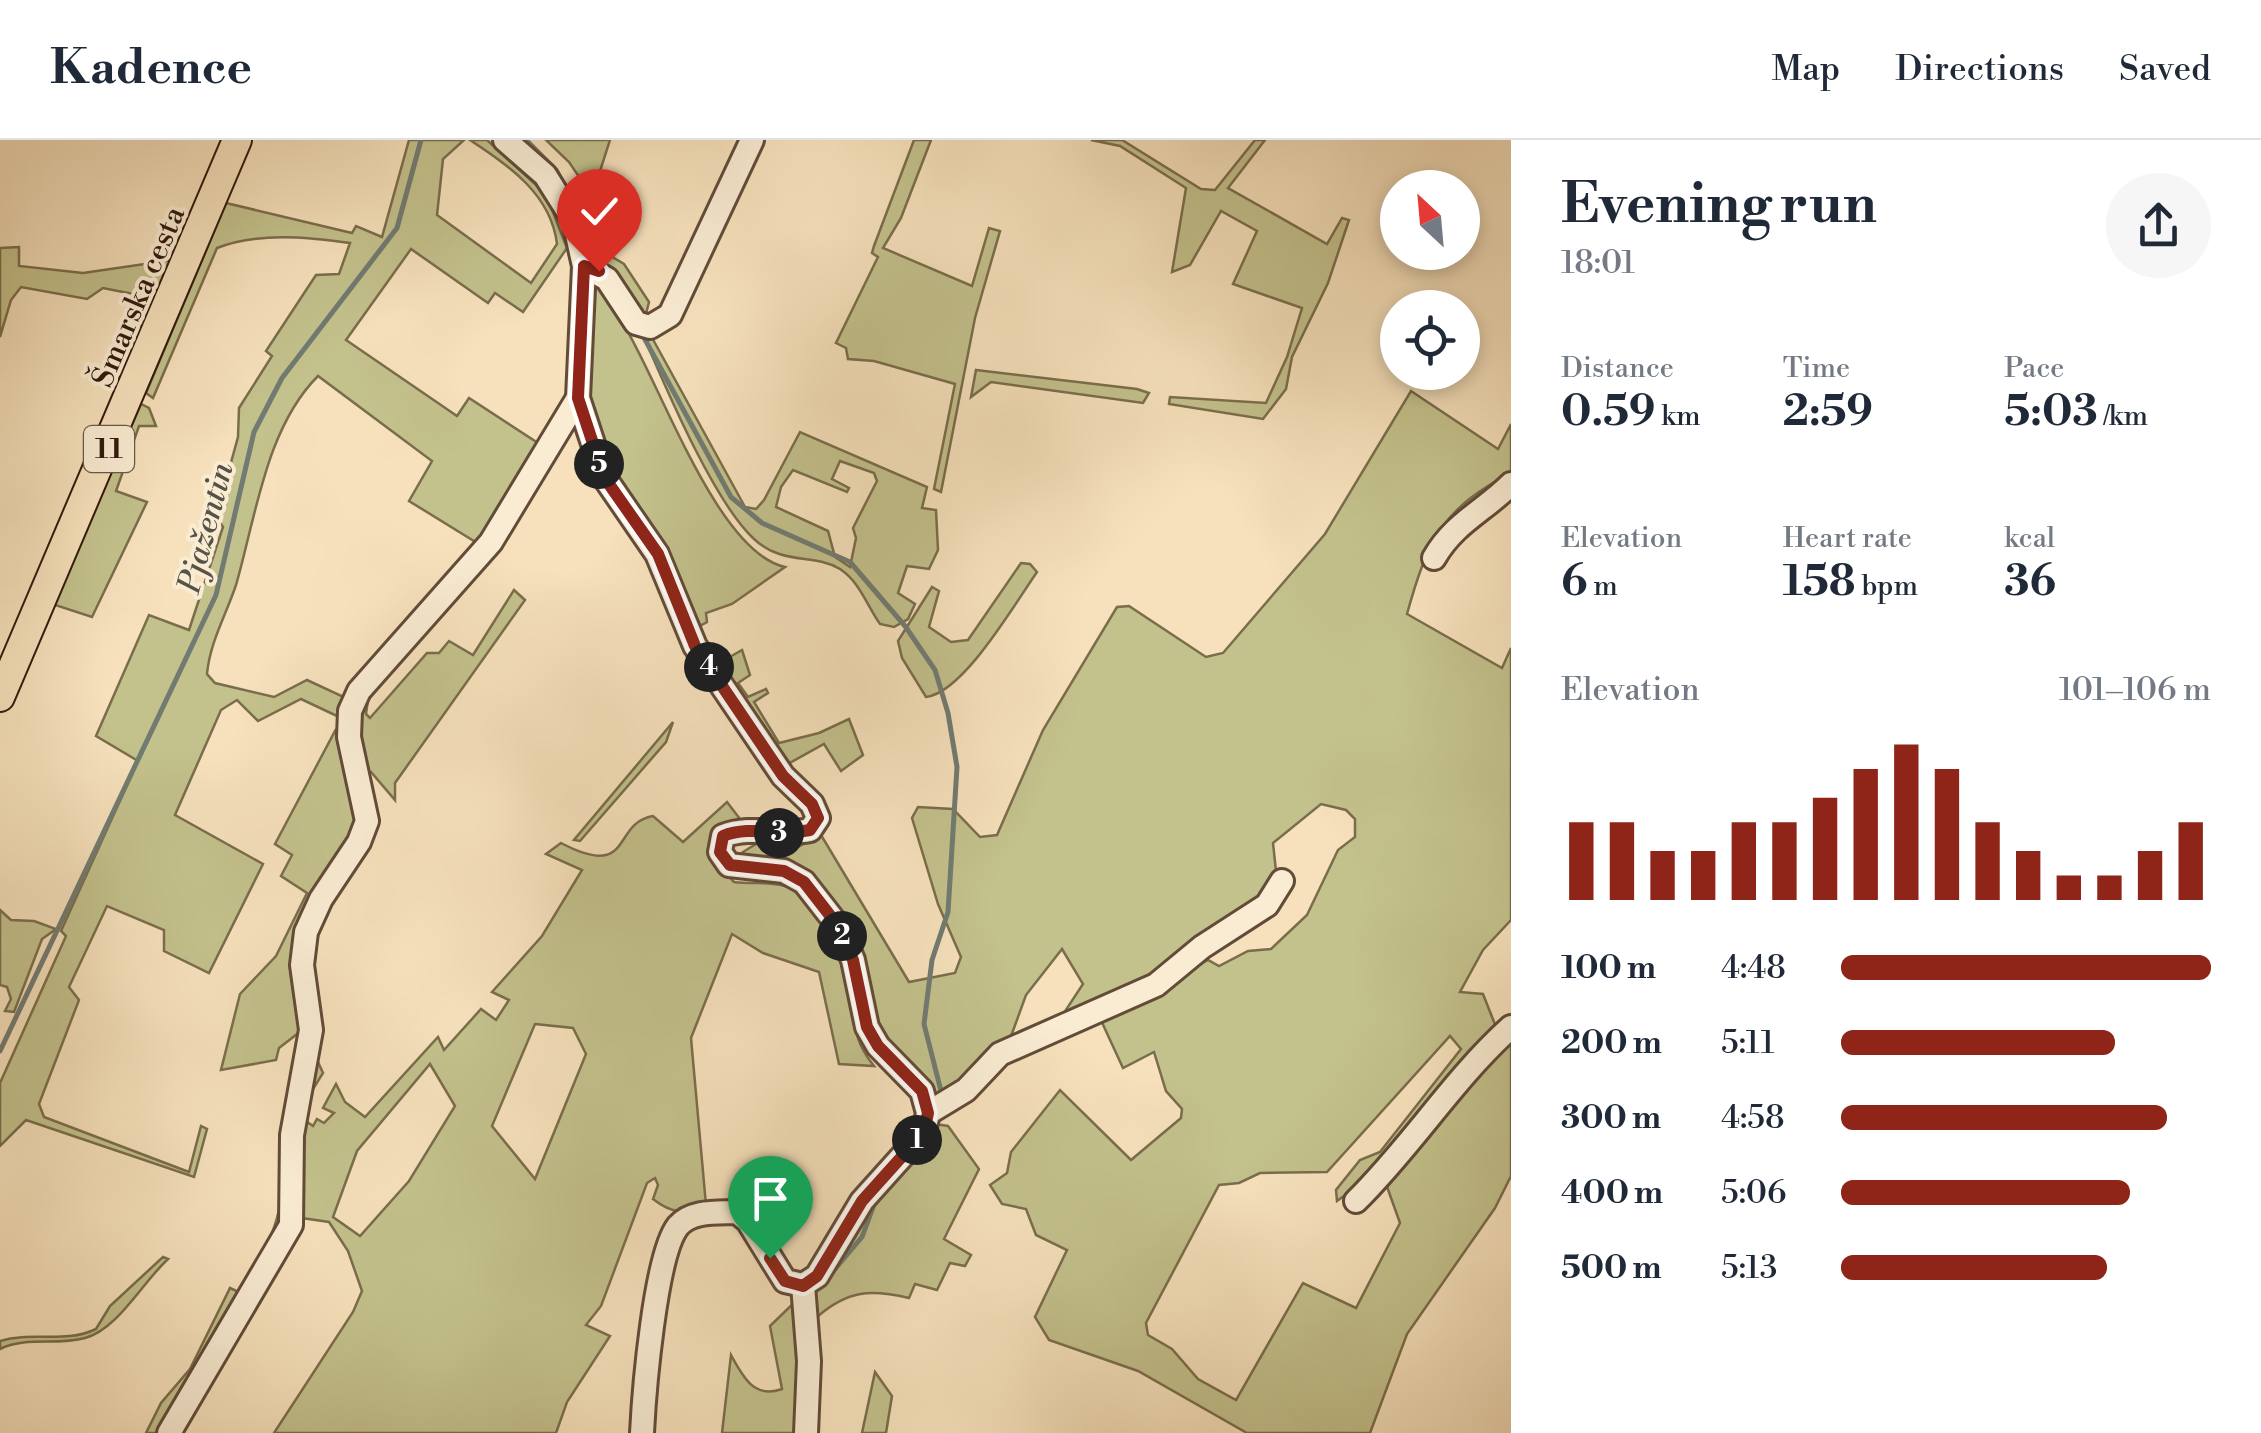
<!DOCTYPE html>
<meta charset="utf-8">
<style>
:root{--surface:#fff;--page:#f6f6f7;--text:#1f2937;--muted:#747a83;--line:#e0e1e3;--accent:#8f2418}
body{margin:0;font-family:"Libre Bodoni",serif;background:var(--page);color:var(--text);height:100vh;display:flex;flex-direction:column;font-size:38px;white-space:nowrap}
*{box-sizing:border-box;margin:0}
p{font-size:32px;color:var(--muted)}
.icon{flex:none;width:55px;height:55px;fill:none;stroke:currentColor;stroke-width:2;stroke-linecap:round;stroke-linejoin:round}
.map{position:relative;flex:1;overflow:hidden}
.panel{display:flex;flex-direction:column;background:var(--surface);width:750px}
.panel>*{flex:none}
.needle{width:65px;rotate:334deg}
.fabs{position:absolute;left:1380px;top:30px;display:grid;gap:20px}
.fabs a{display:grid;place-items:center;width:100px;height:100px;border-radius:50%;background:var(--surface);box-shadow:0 5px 15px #0003;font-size:50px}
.pin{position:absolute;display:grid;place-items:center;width:85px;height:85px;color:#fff;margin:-102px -42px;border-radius:50% 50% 50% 0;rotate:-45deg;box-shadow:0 0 10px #0007}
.pin .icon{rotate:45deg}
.km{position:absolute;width:50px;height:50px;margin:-25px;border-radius:50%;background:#222;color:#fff;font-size:28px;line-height:50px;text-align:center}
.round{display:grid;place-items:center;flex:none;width:105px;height:105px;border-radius:52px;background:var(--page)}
.summary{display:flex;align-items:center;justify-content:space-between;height:170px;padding:0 50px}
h1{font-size:55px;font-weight:700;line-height:75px}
.stats{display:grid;grid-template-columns:repeat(3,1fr);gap:15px;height:170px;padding:10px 50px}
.stats div{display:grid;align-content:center}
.stats b{font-size:42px;font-weight:700}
.stats small{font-size:28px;font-weight:400}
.stats p{font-size:28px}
.chart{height:280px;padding:20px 50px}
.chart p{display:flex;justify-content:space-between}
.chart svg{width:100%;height:180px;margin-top:10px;stroke:var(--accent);stroke-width:6}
ul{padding:0 50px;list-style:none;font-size:32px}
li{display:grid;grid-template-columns:160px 120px 1fr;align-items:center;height:75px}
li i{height:25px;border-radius:12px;background:var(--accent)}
header{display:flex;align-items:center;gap:60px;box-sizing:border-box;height:140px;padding:0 50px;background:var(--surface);border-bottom:2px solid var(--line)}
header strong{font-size:48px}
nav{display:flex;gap:55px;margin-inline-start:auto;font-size:35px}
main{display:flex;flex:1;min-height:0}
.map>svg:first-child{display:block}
.green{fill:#c3c18c;stroke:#7a6d4c;stroke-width:2.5;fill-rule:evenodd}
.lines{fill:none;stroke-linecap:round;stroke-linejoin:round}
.stream{stroke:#717b71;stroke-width:5}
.minor-casing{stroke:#624b39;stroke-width:28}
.major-casing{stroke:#30190d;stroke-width:32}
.minor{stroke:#f9ecd3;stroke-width:22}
.major{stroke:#f6e1bc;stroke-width:28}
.route-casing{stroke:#fff;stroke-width:20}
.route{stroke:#8f2418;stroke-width:12}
.labels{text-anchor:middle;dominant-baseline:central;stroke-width:8;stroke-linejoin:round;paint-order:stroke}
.shield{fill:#f9ecd3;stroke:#6c5848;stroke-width:2.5}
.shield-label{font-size:28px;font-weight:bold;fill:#30190d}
.street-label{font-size:30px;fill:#30190d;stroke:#f9ecd3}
.water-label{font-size:32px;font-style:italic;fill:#565247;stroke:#f9ecd3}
</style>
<header>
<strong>Kadence</strong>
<nav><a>Map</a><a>Directions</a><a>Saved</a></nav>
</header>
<main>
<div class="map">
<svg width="1511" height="1293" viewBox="0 0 1511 1293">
<rect width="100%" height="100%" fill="#f6e1bc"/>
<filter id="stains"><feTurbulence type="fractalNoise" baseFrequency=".002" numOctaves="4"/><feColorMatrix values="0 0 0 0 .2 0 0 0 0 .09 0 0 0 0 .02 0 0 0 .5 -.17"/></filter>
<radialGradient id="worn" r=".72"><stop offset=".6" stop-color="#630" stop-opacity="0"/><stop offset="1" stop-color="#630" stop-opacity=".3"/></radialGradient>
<g class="green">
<path d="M409 0H464L443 19 437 75 531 143 557 104C551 54 509 26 470 0H487L546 54 567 108 523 172 495 153 488 163 411 109 346 200 457 276 469 258 544 307 482 406 409 361 432 321 318 236C266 288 256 376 236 445 226 475 210 502 207 534L215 543 274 557 307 540 346 558 337 576 301 559 258 581 237 560 221 570 175 675 263 724 209 833 164 811V790L107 766 69 847 79 860 39 964 44 977 189 1032 201 986 207 989 194 1037 26 980 0 1006V943L66 796 61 791 138 621 96 596 149 475 189 490 223 387 216 377 238 297 239 268 272 216 266 211 316 135 339 134 350 103C308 97 257 92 217 108L153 258 146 253 226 63 352 93 356 86 382 97Z"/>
<polygon points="546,0 610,0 592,56 569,22"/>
<polygon points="914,0 931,0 901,78 883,108 972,146 989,88 1000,91 975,178 941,352 934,349 955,244 874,221 848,219 846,208 836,203 878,117 872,113 874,106"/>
<polygon points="1091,0 1122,0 1201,49 1215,50 1255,0 1265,0 1228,48 1327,104 1342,78 1349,80 1328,143 1292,217 1286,249 1263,279 1169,264 1170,257 1266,263 1287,217 1302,168 1233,144 1257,91 1221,71 1190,125 1172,132 1186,48 1120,6"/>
<polygon points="593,75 601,81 614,118 624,124 649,162 645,178 613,142 584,98"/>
<polygon points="19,107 19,126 83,133 172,120 127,246 92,242 94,235 112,237 123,227 150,166 143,156 103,148 87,159 21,147 11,160 0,197 0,108"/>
<path d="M589 139C602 145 610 163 618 175 657 233 715 412 785 427L732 464 706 473 707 482 694 489 617 353 586 272Z"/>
<path d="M650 194 745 367 756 369 764 360 800 292 927 347 922 368 936 370 938 410 929 429 907 426 898 453 915 464 908 479 894 487 880 484C867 466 860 442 840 429 813 413 783 426 754 399 715 363 669 255 647 204ZM840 321 874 333 877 341 853 388 856 398 850 427 835 417 828 391 776 367 781 347 793 330 847 352 849 348 832 339Z"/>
<polygon points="976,230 1137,249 1149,253 1143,263 991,242 971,257"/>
<path d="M1411 251 1498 309 1511 284V333C1442 368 1427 402 1407 474L1502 528 1511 508V780L1483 810 1460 852 1483 854 1498 892 1366 1040 1337 1061 1336 1050 1360 1020 1380 1012 1461 909 1450 896 1327 1032 1260 1033 1239 1043 1219 1045 1146 1183 1148 1195 1172 1209 1198 1239 1236 1260 1303 1143 1356 1168 1400 1083 1386 1044 1511 892V1036L1495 1068 1407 1194 1370 1293H1247L1138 1231 1049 1200 1035 1177 1067 1110 1036 1095 1026 1069 1002 1064 990 1045 1007 1033 1011 1012 1060 950 1131 1020 1181 978 1182 969 1166 951 1154 912 1123 928 1099 876 1208 820 1219 826 1248 811 1271 809 1307 775 1338 710 1355 697V679L1346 670 1321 664 1273 703 1276 731 1265 756 1155 842 1058 882 1083 844 1062 809 1026 855 1010 899 937 969 888 914 827 757 746 720 743 712 756 704 792 710 821 695 909 842 955 833 961 817 938 764 912 678 918 667 953 669 980 697 997 695 1043 590 1117 467 1129 466 1206 517 1223 513 1325 394Z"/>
<polygon points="141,264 149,268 156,286 139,286 116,351 147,362 92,477 55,465 57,454"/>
<path d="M1021 423 1030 424 1037 432C1014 465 963 553 926 557L902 518 898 501 932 447 939 451 929 487 951 502 968 500Z"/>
<polygon points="514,450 525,460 395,643 395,660 371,632 363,638 357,623 360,557 383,540 368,560 366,574 370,578 427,513 439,513 449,501 473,515"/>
<polygon points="742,510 750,535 738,543 748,557 766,549 768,553 754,562 779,603 819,593 849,579 863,615 841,631 824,604 777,630 714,526"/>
<polygon points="673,582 666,602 580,701 574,700"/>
<polygon points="335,591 362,678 304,782 301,891 279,908 276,920 221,930 240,854 276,816 307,753 281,736 292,715 275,704"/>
<path d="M727 662 743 683 727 689C715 710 716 724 734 742 750 744 767 742 781 745 815 752 841 808 848 838 857 875 848 894 874 926L839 924 819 832 763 813 732 794 691 898 706 1065C684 1074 672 1074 653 1059L658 1045 655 1038 647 1043 601 1166 586 1185 610 1196 567 1262 556 1293H274L353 1172 362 1151 348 1111 329 1082 302 1078 295 1068 294 974 312 909 323 933 297 975 313 986 317 979 324 983 334 973 323 968 336 944 345 962 365 977 438 897 444 910 481 869 496 880 509 860 492 852 542 796 582 730 546 714 561 703C634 741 611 683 653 676L683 702ZM535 884 573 888 586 914 535 1039 492 986ZM430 924 455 966 409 1041 360 1096 333 1077 357 1011Z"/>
<polygon points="0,770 11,780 34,781 56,789 42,799 14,872 5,871 11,859 7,847 0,845"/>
<path d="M935 984 948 986 979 1029 944 1099 971 1115 965 1126 950 1123 937 1150 915 1144 909 1158C871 1149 848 1150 817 1177L812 1173C815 1108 893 1031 935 984Z"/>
<path d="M287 1013 282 1093 267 1125 164 1293H146L161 1263 190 1229 230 1148 243 1154C272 1100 283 1075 287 1013Z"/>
<path d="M163 1117 168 1119C142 1143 117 1190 85 1198 56 1206 28 1196 0 1209V1201C32 1191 65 1204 96 1189L110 1166Z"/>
<path d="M800 1157 802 1293H722L731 1215C743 1237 754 1259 782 1249L770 1186Z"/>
<polygon points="875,1232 892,1256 886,1293 862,1293"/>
</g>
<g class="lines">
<g class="stream">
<polyline points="526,0 556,30 563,43"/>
<polyline points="584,78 609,131"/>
<polyline points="642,194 731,357 762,383 850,422 905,486 935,530 948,573 957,627 948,772 932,820 924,884 942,955"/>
<polyline points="0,911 216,455 254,292 282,238 397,88 421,0"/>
<polyline points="906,1028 931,999"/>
<polyline points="829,1136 862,1097 875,1062"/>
</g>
<g class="minor-casing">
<g id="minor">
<path d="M505 0 545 35 574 81 584 126 578 258 604 337 657 414 695 506 783 636 812 664 818 678 810 690C781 696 751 685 723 696L720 712 729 725 784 731 804 742 839 787 853 820 867 887 878 906 922 951 928 973 924 992 862 1061 817 1136 803 1145 785 1141 748 1081 737 1072C718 1073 692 1070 678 1086 655 1115 644 1253 642 1293"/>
<polyline points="584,126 607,139 636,183 650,187 670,175 752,0"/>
<path d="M1434 418C1454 383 1484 371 1511 344"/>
<polyline points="928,973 966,950 1000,914 1156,845 1202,807 1267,765 1282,741"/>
<path d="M1356 1061C1412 1006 1453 939 1511 887"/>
<polyline points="803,1145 809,1221 806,1293"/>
<polyline points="169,1293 291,1085 292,995 311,890 302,825 306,792 321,759 359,702 367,681 349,597 350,571 359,551 491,402 578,258"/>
</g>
</g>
<g class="major-casing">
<polyline id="major" points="0,557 237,0"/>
</g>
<use href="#minor" class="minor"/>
<use href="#major" class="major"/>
</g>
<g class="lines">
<g class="route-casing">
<path id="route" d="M599 131 584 126 578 258 604 337 658 414 695 506 783 636 812 664 818 678 810 690C781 696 750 685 723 696L720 712 730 725 784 731 804 742 839 787 853 820 867 887 878 906 922 951 928 973 924 992 862 1061 817 1136 803 1146 785 1141 770 1118"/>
</g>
<use href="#route" class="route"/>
</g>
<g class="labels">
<rect class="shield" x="84" y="286" width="50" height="46" rx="8"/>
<g class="shield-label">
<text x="109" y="309">11</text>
</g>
<g class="street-label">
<text transform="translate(139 157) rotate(-67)">Šmarska cesta</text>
</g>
<g class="water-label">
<text transform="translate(206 388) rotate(-75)">Pjažentin</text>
</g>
</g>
<rect width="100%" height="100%" filter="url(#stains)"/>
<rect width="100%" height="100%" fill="url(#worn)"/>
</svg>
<div class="fabs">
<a><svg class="needle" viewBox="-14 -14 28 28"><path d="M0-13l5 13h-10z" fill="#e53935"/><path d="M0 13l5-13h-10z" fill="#747a83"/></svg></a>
<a><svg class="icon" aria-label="locate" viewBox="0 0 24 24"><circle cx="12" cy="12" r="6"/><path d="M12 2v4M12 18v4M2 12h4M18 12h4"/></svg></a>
</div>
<div class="pin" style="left:770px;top:1118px;background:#1e9e55"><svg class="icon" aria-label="arrive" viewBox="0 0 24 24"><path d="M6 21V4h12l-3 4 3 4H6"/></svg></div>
<div class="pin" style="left:599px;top:131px;background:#d93025"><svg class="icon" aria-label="check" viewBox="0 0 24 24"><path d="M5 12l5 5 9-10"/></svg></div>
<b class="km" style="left:917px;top:1000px">1</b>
<b class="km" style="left:842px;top:796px">2</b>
<b class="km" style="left:779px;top:693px">3</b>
<b class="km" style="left:709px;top:527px">4</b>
<b class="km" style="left:599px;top:324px">5</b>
</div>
<section class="panel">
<div class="summary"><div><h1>Evening run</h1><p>18:01</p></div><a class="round"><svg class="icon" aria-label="share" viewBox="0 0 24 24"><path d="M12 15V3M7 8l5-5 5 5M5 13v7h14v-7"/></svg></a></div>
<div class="stats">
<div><p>Distance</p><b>0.59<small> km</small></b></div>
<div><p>Time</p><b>2:59</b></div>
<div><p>Pace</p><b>5:03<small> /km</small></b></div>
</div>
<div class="stats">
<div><p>Elevation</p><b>6<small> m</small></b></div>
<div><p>Heart rate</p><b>158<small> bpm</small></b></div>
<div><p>kcal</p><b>36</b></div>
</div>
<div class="chart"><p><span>Elevation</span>101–106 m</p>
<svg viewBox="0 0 160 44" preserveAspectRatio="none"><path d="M5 44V25M15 44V25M25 44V32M35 44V32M45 44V25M55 44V25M65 44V19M75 44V12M85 44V6M95 44V12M105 44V25M115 44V32M125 44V38M135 44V38M145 44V32M155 44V25"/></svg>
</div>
<ul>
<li><b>100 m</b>4:48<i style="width:100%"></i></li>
<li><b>200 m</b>5:11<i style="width:74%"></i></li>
<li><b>300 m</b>4:58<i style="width:88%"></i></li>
<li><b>400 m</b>5:06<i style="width:78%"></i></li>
<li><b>500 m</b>5:13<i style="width:72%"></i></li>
</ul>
</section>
</main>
